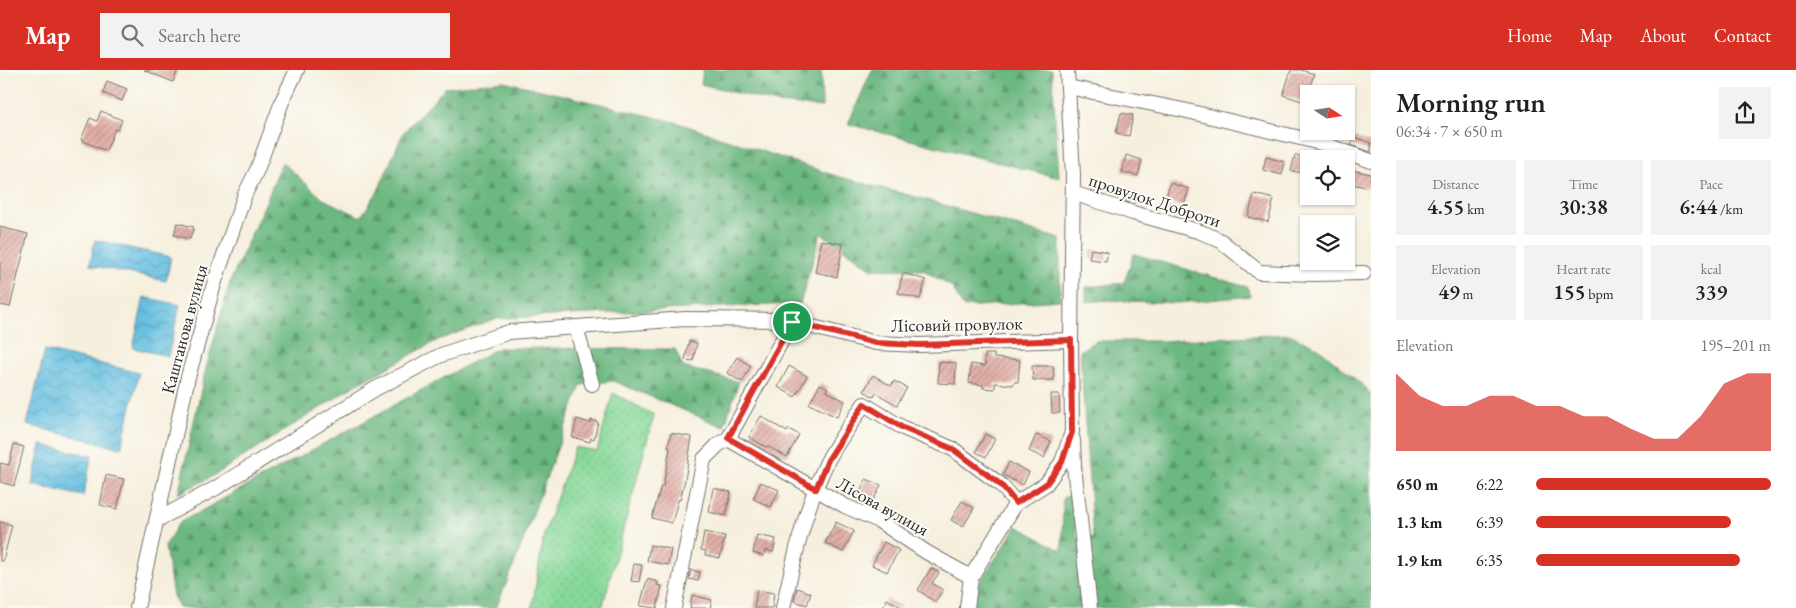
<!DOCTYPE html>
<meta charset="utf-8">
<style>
:root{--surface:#fff;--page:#f2f2f2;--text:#202124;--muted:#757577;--accent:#d93025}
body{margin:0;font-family:"EB Garamond",serif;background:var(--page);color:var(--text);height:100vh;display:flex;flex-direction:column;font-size:19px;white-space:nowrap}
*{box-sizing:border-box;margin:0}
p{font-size:16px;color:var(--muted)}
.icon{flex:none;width:28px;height:28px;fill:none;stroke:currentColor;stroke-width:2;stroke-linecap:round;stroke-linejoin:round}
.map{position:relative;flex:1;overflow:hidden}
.sheet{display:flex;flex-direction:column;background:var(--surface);width:425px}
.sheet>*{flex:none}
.needle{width:32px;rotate:102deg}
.controls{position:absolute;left:1300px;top:15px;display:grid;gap:10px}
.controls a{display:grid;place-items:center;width:55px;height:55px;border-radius:0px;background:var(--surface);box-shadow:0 1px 4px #0004;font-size:25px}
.pin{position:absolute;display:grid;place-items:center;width:42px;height:42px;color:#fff;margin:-21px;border:2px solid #fff;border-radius:50%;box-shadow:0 1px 5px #0007}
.round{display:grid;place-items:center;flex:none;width:52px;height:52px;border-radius:0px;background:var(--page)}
.overview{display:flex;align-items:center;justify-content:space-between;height:85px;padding:0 25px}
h1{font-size:28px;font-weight:600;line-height:38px}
.stats{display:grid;grid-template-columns:repeat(3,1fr);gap:8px;height:85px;padding:5px 25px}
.stats div{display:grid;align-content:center;border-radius:0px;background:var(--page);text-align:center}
.stats b{font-size:21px;font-weight:600}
.stats small{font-size:14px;font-weight:400}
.stats p{font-size:14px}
.chart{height:140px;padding:10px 25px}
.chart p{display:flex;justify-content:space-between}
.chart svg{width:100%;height:90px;margin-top:5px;fill:var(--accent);opacity:.7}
ul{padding:0 25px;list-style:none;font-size:16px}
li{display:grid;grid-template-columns:80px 60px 1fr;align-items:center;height:38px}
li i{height:12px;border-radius:6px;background:var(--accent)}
header{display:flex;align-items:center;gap:30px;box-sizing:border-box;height:70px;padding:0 25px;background:var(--accent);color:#fff}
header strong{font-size:24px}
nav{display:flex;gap:28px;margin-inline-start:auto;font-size:18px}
.search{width:350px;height:45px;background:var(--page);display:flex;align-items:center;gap:12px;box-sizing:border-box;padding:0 18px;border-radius:0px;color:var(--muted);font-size:19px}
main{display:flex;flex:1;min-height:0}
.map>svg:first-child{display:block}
.grass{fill:url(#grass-dots);stroke:#588262}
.forest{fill:url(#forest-firs);stroke:#4c7256}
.water{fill:url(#water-waves);stroke:#467485}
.building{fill:url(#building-hatch)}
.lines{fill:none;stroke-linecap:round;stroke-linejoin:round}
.minor-casing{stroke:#727069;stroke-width:16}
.minor{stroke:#fff;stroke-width:14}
.route-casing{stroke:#fff;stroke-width:10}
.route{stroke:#d93025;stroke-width:6}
.labels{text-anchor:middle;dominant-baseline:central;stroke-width:4;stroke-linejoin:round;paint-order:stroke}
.street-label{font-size:18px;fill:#2b2b2b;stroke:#fdfcf7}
</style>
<header>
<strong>Map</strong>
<div class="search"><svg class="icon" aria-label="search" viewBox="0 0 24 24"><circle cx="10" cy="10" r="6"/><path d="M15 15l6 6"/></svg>Search here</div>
<nav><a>Home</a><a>Map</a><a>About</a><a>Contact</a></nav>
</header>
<main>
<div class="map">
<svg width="1371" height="538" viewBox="0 0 1371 538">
<defs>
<pattern id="grass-dots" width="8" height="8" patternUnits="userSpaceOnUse" patternTransform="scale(1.25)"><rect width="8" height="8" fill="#86d899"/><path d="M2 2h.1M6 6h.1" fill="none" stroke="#74ba84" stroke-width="1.8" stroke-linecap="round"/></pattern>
<pattern id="forest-firs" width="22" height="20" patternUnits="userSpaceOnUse" patternTransform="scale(1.25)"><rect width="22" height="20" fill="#6cb881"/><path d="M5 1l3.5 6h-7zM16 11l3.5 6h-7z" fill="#59966a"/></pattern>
<pattern id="water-waves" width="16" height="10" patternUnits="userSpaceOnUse" patternTransform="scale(1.25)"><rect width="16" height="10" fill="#61bddf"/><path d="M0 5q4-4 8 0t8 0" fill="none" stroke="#509ab5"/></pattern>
<pattern id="building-hatch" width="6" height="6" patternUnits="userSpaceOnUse" patternTransform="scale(1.25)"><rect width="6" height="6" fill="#e1afa6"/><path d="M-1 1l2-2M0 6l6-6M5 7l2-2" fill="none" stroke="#b78f87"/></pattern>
</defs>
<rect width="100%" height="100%" fill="#fdfcf7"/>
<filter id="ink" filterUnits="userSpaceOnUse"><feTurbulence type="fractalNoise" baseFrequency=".02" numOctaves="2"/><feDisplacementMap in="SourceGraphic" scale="10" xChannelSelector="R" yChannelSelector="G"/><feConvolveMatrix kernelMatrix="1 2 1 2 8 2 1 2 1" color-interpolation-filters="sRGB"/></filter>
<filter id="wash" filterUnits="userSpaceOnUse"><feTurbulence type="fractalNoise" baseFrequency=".0096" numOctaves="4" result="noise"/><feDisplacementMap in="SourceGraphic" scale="20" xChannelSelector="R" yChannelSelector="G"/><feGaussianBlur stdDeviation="1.12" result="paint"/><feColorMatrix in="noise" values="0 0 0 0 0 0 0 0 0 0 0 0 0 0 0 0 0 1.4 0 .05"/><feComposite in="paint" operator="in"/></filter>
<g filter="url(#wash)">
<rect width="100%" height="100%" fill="#f6efdd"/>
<polygon class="grass" points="613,323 654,345 602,538 532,538 544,464 575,377 597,381"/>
<g class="forest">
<polygon points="703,0 821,0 822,37 777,33 701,14"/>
<polygon points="872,0 1052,0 1059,108 848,54"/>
<polygon points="503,11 675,52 836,106 916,127 1060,169 1060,230 963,237 952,217 923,200 872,199 821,163 800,234 739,236 495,249 438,270 356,315 213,406 178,424 205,302 230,212 265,134 282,92 323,129 361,147 378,121 403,63 445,18"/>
<polygon points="1134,184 1247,217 1251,226 1177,233 1107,230 1086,232 1086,217 1124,213"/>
<polygon points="1289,264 1317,277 1365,317 1371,326 1371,538 963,538 1017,456 1062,481 1063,428 1071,425 1077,468 1093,468 1080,281 1095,271 1160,271"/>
<polygon points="498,278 675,279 683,297 739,312 724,357 613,311 581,315 512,500 496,538 180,538 173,526 165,476 179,453"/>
</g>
<g class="water">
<polygon points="95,170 171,187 166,211 90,195"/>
<polygon points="144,227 180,235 168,286 133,278"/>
<polygon points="45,280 139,303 121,378 27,355"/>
<polygon points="41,375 92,386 83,426 32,415"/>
</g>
<g id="blocks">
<g class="building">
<polygon points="144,0 178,0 173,12"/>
<polygon points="1291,0 1301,0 1314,4 1305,32 1283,25"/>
<polygon points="107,11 127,19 122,31 103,23"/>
<polygon points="101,41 122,50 118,60 115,59 106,81 81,70 90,48 97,51"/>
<polygon points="1121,43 1133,45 1129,66 1116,63"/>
<polygon points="1354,67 1371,73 1371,82 1351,75"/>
<polygon points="1126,85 1142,90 1138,106 1122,102"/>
<polygon points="1295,85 1309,88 1309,104 1291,101"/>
<polygon points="1266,87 1285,92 1282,105 1263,100"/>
<polygon points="1346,99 1371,104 1371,118 1346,113"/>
<polygon points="1170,113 1189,119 1183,137 1165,131"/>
<polygon points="1129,121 1137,123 1134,134 1126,132"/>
<polygon points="1254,124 1274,129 1268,152 1248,147"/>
<polygon points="177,153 194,157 190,169 174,165"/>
<polygon points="0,157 28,164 10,237 0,235"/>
<polygon points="821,170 843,174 837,207 815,202"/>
<polygon points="1091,179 1108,182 1106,191 1089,189"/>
<polygon points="903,203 926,210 920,229 898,223"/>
<polygon points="689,271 697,273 693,291 685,290"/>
<polygon points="985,284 994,284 994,288 1020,290 1018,312 1014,312 1013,315 995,313 995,319 983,318 983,315 969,313 971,294 985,296"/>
<polygon points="737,287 751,296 742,312 727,303"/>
<polygon points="939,292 956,293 955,314 938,313"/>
<polygon points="789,296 807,306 795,327 778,317"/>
<polygon points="1032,296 1053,296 1054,310 1033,310"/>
<polygon points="873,305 891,316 894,311 907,318 897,335 876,323 874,327 864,321"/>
<polygon points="820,314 828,318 826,321 845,331 837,347 809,334"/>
<polygon points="1051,324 1059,324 1060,343 1052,343"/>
<polygon points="761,346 787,362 789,359 799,365 787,387 767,376 766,377 749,367"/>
<polygon points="577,349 590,353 591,350 598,352 594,369 591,368 590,372 572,367"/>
<polygon points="671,363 692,367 685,410 680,430 678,430 672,453 652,448 661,416 663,417 670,378 668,377"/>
<polygon points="985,364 995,369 986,387 976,382"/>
<polygon points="1036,365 1051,371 1044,388 1029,381"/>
<polygon points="14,374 24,377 14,416 0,412 0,393 9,395"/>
<polygon points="1009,392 1029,402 1023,415 1003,405"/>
<polygon points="106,405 124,409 117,439 100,435"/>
<polygon points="866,409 881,415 871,435 857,429"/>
<polygon points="761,412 779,420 771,437 753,429"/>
<polygon points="713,418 731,422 726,446 709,442"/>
<polygon points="962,431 974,438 963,457 951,450"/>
<polygon points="0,452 12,455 3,491 0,491"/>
<polygon points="836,452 854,461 843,482 825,473"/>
<polygon points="704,462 725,466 720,488 705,485 706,481 701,480"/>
<polygon points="757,465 776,469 773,482 765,480 764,486 753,483"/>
<polygon points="884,472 899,480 887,502 872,495"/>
<polygon points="650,475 671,479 668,495 647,491"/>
<polygon points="634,494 642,495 639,512 631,511"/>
<polygon points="931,498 939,503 932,513 943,520 935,532 918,520"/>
<polygon points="691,500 700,502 698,511 689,509"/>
<polygon points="647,509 658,512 657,515 662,516 657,538 640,536"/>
<polygon points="797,518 811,523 807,535 794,531"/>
<polygon points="757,520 774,523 772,538 754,538"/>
<polygon points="692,525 712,530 710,538 690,538"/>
<polygon points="887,529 903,538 882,538"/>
</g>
</g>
</g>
<g filter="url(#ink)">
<use href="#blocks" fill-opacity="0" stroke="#727069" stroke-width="1"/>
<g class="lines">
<g class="minor-casing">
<g id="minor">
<polyline points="1067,0 1073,104 1071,270"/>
<polyline points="1068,17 1183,40 1321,73 1371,91"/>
<polyline points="1073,123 1133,143 1201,162 1221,171 1259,202 1313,204 1364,203"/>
<polyline points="576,257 592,314"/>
<polyline points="728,369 792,252"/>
<polyline points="1073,370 1074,396 1090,538"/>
<polyline points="157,450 216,418 375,319 441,285 509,262 685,249 785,250 876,273 920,275 1071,270 1072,362 1062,392 1046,414 1016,433 971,507 967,538"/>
<polyline points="137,538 188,307 214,214 245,124 257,100 283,29 297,0"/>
<polyline points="674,538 704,389 718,375 728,369 845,436 879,451 926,482 971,507"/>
<path d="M783 538C794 489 805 438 827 392 837 372 852 353 864 334L903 358 953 379 1001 415 1016 433"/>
</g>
</g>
<use href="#minor" class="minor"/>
</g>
</g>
<g class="lines" filter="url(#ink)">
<g class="route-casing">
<polygon id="route" points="792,252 876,273 920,275 1071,270 1072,362 1062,392 1046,414 1016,433 1001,415 953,379 903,358 864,334 828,390 816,419 728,368"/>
</g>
<use href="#route" class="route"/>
</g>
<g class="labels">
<g class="street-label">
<text transform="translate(1155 130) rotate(18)">провулок Доброти</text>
<text transform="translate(957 254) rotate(-1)">Лісовий провулок</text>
<text transform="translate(184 259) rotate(-75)">Каштанова вулиця</text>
<text transform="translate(883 436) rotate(29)">Лісова вулиця</text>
</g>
</g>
</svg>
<div class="controls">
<a><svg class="needle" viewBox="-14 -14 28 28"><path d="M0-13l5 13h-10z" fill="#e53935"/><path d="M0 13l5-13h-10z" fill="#757577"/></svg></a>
<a><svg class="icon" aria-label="locate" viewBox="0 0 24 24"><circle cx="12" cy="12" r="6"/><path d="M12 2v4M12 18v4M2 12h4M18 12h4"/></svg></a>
<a><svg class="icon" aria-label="layers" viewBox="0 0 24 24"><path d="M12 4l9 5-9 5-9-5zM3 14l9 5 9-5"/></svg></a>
</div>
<div class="pin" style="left:792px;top:252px;background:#1e9e55"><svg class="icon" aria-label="arrive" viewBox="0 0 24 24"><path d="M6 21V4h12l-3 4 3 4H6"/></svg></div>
</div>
<section class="sheet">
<div class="overview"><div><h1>Morning run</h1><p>06:34 · 7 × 650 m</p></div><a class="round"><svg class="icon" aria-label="share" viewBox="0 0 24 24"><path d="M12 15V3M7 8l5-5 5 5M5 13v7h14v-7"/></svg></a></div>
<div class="stats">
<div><p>Distance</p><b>4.55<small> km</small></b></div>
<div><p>Time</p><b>30:38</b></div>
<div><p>Pace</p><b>6:44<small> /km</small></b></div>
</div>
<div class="stats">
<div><p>Elevation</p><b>49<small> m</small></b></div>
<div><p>Heart rate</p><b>155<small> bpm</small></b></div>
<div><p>kcal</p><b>339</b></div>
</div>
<div class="chart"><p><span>Elevation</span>195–201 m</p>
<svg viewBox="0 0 160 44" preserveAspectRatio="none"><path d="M0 44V6L10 17L20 22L30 22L40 17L50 17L60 22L70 22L80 27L90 27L100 33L110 38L120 38L130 27L140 11L150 6L160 6V44z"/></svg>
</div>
<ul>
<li><b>650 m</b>6:22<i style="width:100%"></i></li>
<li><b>1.3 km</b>6:39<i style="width:83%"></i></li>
<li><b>1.9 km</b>6:35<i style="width:87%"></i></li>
</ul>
</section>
</main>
